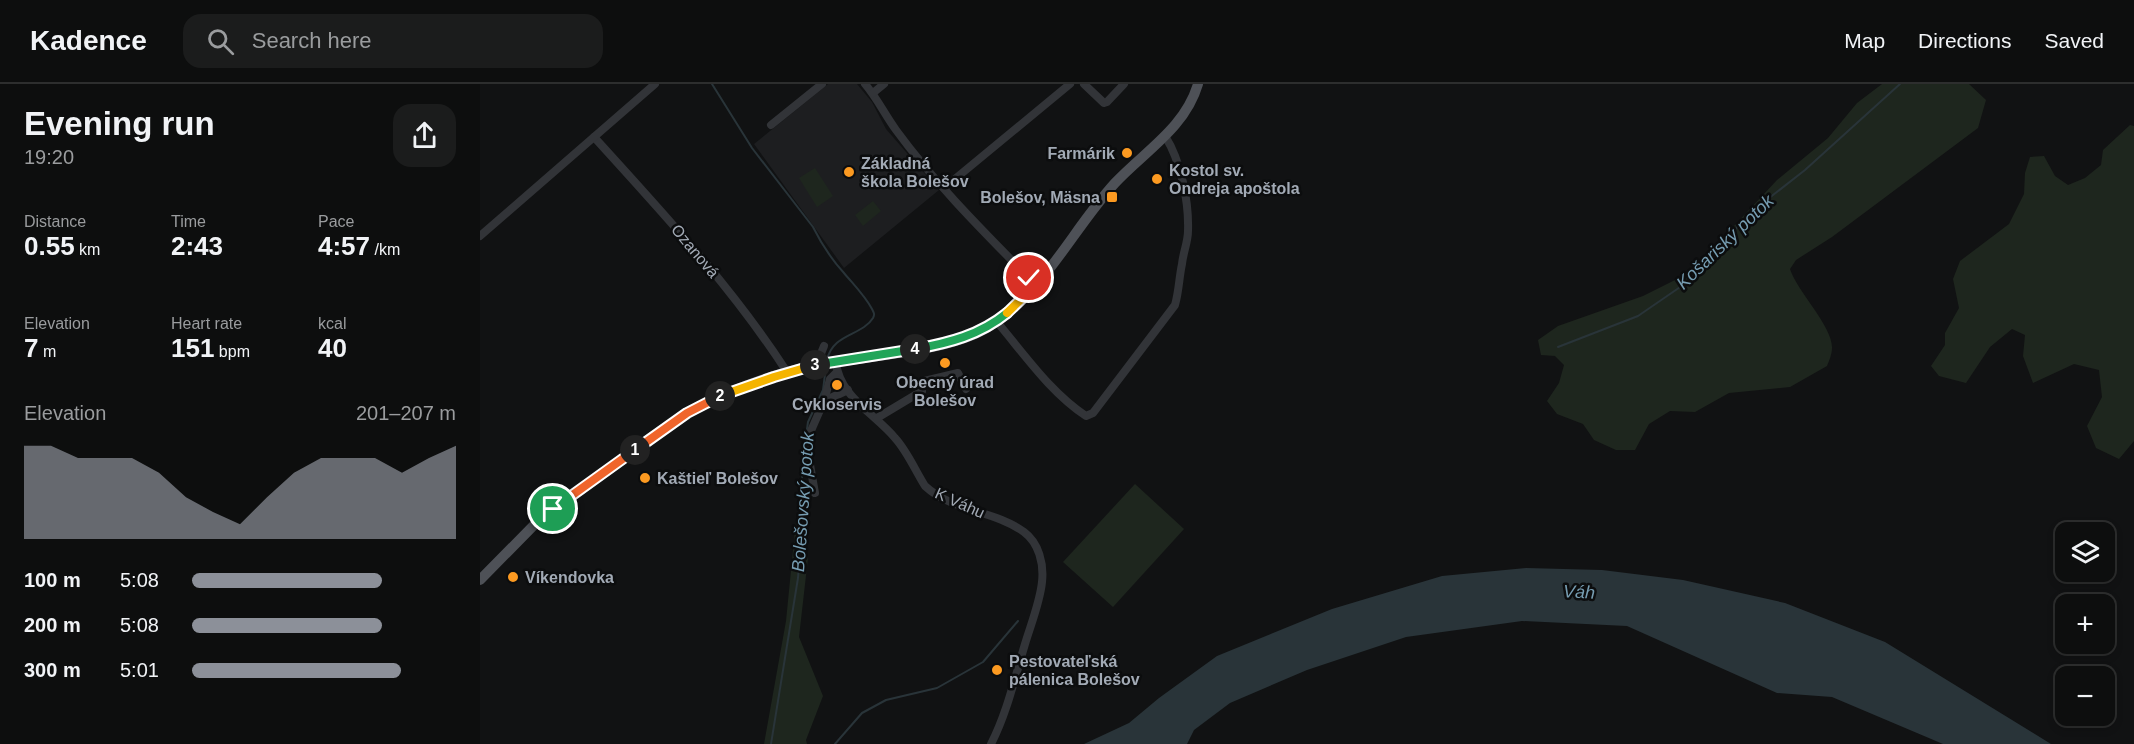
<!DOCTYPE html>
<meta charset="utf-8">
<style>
:root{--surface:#0d0e0e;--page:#1b1c1c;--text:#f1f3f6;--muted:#9a9c9e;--line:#2d2e2e;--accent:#8c9099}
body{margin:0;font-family:Helvetica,sans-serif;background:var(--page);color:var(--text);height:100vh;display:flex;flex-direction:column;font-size:22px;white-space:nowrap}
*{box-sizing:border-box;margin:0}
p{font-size:20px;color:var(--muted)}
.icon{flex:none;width:33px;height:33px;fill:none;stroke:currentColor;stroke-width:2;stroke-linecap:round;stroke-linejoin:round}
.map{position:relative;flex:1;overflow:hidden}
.side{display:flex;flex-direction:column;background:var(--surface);width:480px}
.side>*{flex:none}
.fabs{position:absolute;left:1575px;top:438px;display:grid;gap:12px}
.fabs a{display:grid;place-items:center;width:60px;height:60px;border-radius:12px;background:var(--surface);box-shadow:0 3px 9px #0003,0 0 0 2px var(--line);font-size:30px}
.pin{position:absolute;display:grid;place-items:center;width:51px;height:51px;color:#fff;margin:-26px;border:3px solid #fff;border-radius:50%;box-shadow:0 2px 6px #0007}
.km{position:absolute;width:30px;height:30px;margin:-15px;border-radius:50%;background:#222;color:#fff;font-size:16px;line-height:30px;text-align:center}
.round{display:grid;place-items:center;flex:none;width:63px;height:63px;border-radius:18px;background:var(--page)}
.headline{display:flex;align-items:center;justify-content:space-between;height:102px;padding:0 24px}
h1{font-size:33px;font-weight:700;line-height:45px}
.stats{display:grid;grid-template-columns:repeat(3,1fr);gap:9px;height:102px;padding:6px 24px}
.stats div{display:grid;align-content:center}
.stats b{font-size:26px;font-weight:700}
.stats small{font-size:16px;font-weight:400}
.stats p{font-size:16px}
.chart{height:168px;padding:12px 24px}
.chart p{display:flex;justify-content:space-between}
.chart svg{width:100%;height:108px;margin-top:6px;fill:var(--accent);opacity:.7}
ul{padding:0 24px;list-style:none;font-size:20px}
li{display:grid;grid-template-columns:96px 72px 1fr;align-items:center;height:45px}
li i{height:15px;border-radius:8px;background:var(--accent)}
header{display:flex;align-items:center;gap:36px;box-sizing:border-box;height:84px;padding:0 30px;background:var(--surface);border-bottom:2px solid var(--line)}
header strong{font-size:28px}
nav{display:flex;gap:33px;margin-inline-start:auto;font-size:21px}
.search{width:420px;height:54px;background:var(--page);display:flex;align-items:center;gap:15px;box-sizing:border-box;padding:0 21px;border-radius:18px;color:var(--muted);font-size:22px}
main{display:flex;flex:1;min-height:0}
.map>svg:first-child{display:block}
.built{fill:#1d1e20}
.green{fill:#1e261e}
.water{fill:#293439}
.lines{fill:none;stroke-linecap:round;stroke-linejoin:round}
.stream{stroke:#293439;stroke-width:2}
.minor{stroke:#323438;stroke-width:8}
.major{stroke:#4e5157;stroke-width:10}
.split-1-casing{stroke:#fff;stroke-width:12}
.split-2-casing{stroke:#fff;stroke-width:12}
.split-3-casing{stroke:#fff;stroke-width:12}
.split-4-casing{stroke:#fff;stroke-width:12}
.split-5-casing{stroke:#fff;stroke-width:12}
.split-6-casing{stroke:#fff;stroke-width:12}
.split-1{stroke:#f0652b;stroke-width:8}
.split-2{stroke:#f0652b;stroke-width:8}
.split-3{stroke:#f5b400;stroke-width:8}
.split-4{stroke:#22a559;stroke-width:8}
.split-5{stroke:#22a559;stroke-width:8}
.split-6{stroke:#f5b400;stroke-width:8}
.poi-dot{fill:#fc9a21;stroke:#0c0d0e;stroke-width:2}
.labels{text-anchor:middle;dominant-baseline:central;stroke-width:5;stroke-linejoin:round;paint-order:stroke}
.poi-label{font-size:16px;font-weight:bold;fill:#a2aab5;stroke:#0c0d0e;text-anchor:start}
.street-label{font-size:16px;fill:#a2aab5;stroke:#0c0d0e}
.water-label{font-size:18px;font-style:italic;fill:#769db2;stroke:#0c0d0e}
</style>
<header>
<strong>Kadence</strong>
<div class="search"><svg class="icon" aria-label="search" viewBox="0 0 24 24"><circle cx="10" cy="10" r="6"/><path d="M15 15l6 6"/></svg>Search here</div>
<nav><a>Map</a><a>Directions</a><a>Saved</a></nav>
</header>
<main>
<section class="side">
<div class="headline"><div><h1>Evening run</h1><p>19:20</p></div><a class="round"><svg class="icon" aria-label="share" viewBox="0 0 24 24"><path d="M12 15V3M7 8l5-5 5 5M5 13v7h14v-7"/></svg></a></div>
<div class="stats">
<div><p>Distance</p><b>0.55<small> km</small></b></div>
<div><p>Time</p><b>2:43</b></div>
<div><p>Pace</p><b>4:57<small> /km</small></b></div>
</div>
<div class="stats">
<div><p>Elevation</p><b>7<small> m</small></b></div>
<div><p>Heart rate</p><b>151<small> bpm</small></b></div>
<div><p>kcal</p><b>40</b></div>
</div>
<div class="chart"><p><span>Elevation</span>201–207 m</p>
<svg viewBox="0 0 160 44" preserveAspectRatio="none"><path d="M0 44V6L10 6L20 11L30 11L40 11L50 17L60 27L70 33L80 38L90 27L100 17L110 11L120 11L130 11L140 17L150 11L160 6V44z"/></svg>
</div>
<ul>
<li><b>100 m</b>5:08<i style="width:72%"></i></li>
<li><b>200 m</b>5:08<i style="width:72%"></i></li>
<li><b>300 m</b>5:01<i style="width:79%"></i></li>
</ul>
</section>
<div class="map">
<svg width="1654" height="660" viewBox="0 0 1654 660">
<rect width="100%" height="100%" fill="#111213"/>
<polygon class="built" points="348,0 377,0 392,18 406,45 459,106 364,184 274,60"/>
<g class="green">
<path d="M1402 0H1489L1506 16 1498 44 1352 153 1316 176 1310 185C1317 207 1353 243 1352 264 1352 270 1349 277 1347 282L1310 303 1249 309 1215 328 1190 327 1169 340 1155 366H1136L1114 356 1103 340 1077 330 1067 317 1079 299 1084 281 1075 272 1061 271 1058 256 1078 242 1163 212 1211 188 1297 96 1348 54 1377 19Z"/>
<polygon points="1650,41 1654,42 1654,357 1639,375 1616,364 1607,342 1622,313 1619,286 1594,280 1553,299 1543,272 1545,251 1532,245 1510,263 1486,299 1459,292 1451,282 1465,261 1465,249 1479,224 1473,195 1480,177 1529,140 1544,110 1545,89 1550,73 1564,72 1575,92 1588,101 1605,94 1621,81 1623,66"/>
<polygon points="335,84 353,112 337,123 319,94"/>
<polygon points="393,117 401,127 383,142 375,131"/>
<polygon points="655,400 704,445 633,523 583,478"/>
<polygon points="316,436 328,474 319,553 343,612 326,656 327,660 284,660 306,537"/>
</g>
<polygon class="water" points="1046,484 1122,486 1203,496 1305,519 1405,558 1571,660 1463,660 1352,613 1297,609 1147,542 1042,537 926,553 827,586 750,619 714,646 707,660 604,660 649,639 679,614 737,572 852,525 962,492"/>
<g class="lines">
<g class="stream">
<path d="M232 0 272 64 333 143C341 159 352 176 364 189 374 201 385 212 392 225 394 229 395 230 393 234 382 252 353 249 347 276"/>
<polyline points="1078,263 1158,232 1206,199 1270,129 1325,86 1420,0"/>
<polyline points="291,660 318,494 322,443 322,380 328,338 343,306 346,282"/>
<polyline points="355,660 382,629 406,616 457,604 503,578 538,537"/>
</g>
<g class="minor">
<path d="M385 0C397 14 405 31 416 46 457 102 508 152 556 201"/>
<polyline points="604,0 624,19 627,18 644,0"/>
<polyline points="393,9 404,0"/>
<polyline points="291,41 342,0"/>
<path d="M114 53C182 128 252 203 307 288"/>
<polyline points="464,104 590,0"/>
<polyline points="0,152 175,0"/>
<path d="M517 238C545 271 570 308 606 332L613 329 695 221C699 207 699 194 702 180 703 169 708 158 708 147 709 118 701 77 685 52"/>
<path d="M356 278C359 312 395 330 415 354 427 367 435 386 445 402 473 428 514 426 544 448 559 459 564 480 562 498 560 518 551 540 545 560 535 593 527 629 511 660"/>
<polyline points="340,281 340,272 344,262"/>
<polyline points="344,317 368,306"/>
<polyline points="397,334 442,307 440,298 478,289 486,305"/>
<polyline points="335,409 329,375 330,349 344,317 350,295 357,288"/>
</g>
<path class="major" d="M0 496 59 436 207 329C248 307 293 289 338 281 386 272 470 268 510 242 565 207 592 146 635 99 665 67 705 44 718 0"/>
</g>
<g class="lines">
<g class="split-1-casing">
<polyline id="split-1" points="73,425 155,366"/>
</g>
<g class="split-2-casing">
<polyline id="split-2" points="155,366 207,329 240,312"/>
</g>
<g class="split-3-casing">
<polyline id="split-3" points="240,312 294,293 335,281"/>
</g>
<g class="split-4-casing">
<polyline id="split-4" points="335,281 435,265"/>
</g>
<g class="split-5-casing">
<path id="split-5" d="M435 265C469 259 500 251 527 229"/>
</g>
<g class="split-6-casing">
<polyline id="split-6" points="527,229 556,201 549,194"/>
</g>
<use href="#split-1" class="split-1"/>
<use href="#split-2" class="split-2"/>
<use href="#split-3" class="split-3"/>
<use href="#split-4" class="split-4"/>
<use href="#split-5" class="split-5"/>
<use href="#split-6" class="split-6"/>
</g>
<g class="poi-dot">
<circle cx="647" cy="69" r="6"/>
<circle cx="369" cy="88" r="6"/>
<circle cx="677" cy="95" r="6"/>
<rect x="626" y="107" width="12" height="12" rx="3"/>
<circle cx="465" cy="279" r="6"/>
<circle cx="357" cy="301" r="6"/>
<circle cx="165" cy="394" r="6"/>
<circle cx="33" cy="493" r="6"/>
<circle cx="517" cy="586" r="6"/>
</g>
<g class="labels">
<g class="poi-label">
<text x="635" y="69" text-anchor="end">Farmárik</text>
<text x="381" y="79">Základná<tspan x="381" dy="18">škola Bolešov</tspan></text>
<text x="689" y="86">Kostol sv.<tspan x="689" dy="18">Ondreja apoštola</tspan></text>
<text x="620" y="113" text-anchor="end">Bolešov, Mäsna</text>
<text x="465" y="298" text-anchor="middle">Obecný úrad<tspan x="465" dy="18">Bolešov</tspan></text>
<text x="357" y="320" text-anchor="middle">Cykloservis</text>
<text x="177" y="394">Kaštieľ Bolešov</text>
<text x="45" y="493">Víkendovka</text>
<text x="529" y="577">Pestovateľská<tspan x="529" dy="18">pálenica Bolešov</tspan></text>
</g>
<g class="street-label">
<text transform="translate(215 167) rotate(50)">Ozanová</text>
<text transform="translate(480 419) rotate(24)">K Váhu</text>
</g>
<g class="water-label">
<text transform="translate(1245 158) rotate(-44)">Košariský potok</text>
<text transform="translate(323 418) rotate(-86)">Bolešovský potok</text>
<text transform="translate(1099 508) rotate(3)">Váh</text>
</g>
</g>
</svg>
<div class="fabs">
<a><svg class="icon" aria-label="layers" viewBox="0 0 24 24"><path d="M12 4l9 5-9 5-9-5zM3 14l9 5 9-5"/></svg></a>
<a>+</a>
<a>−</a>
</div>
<div class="pin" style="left:73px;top:425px;background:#1e9e55"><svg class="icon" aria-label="arrive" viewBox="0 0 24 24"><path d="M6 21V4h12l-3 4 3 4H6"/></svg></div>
<div class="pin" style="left:549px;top:194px;background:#d93025"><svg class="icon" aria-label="check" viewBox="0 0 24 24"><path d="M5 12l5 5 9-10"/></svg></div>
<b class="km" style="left:155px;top:366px">1</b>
<b class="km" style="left:240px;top:312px">2</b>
<b class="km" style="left:335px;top:281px">3</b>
<b class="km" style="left:435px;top:265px">4</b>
</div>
</main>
